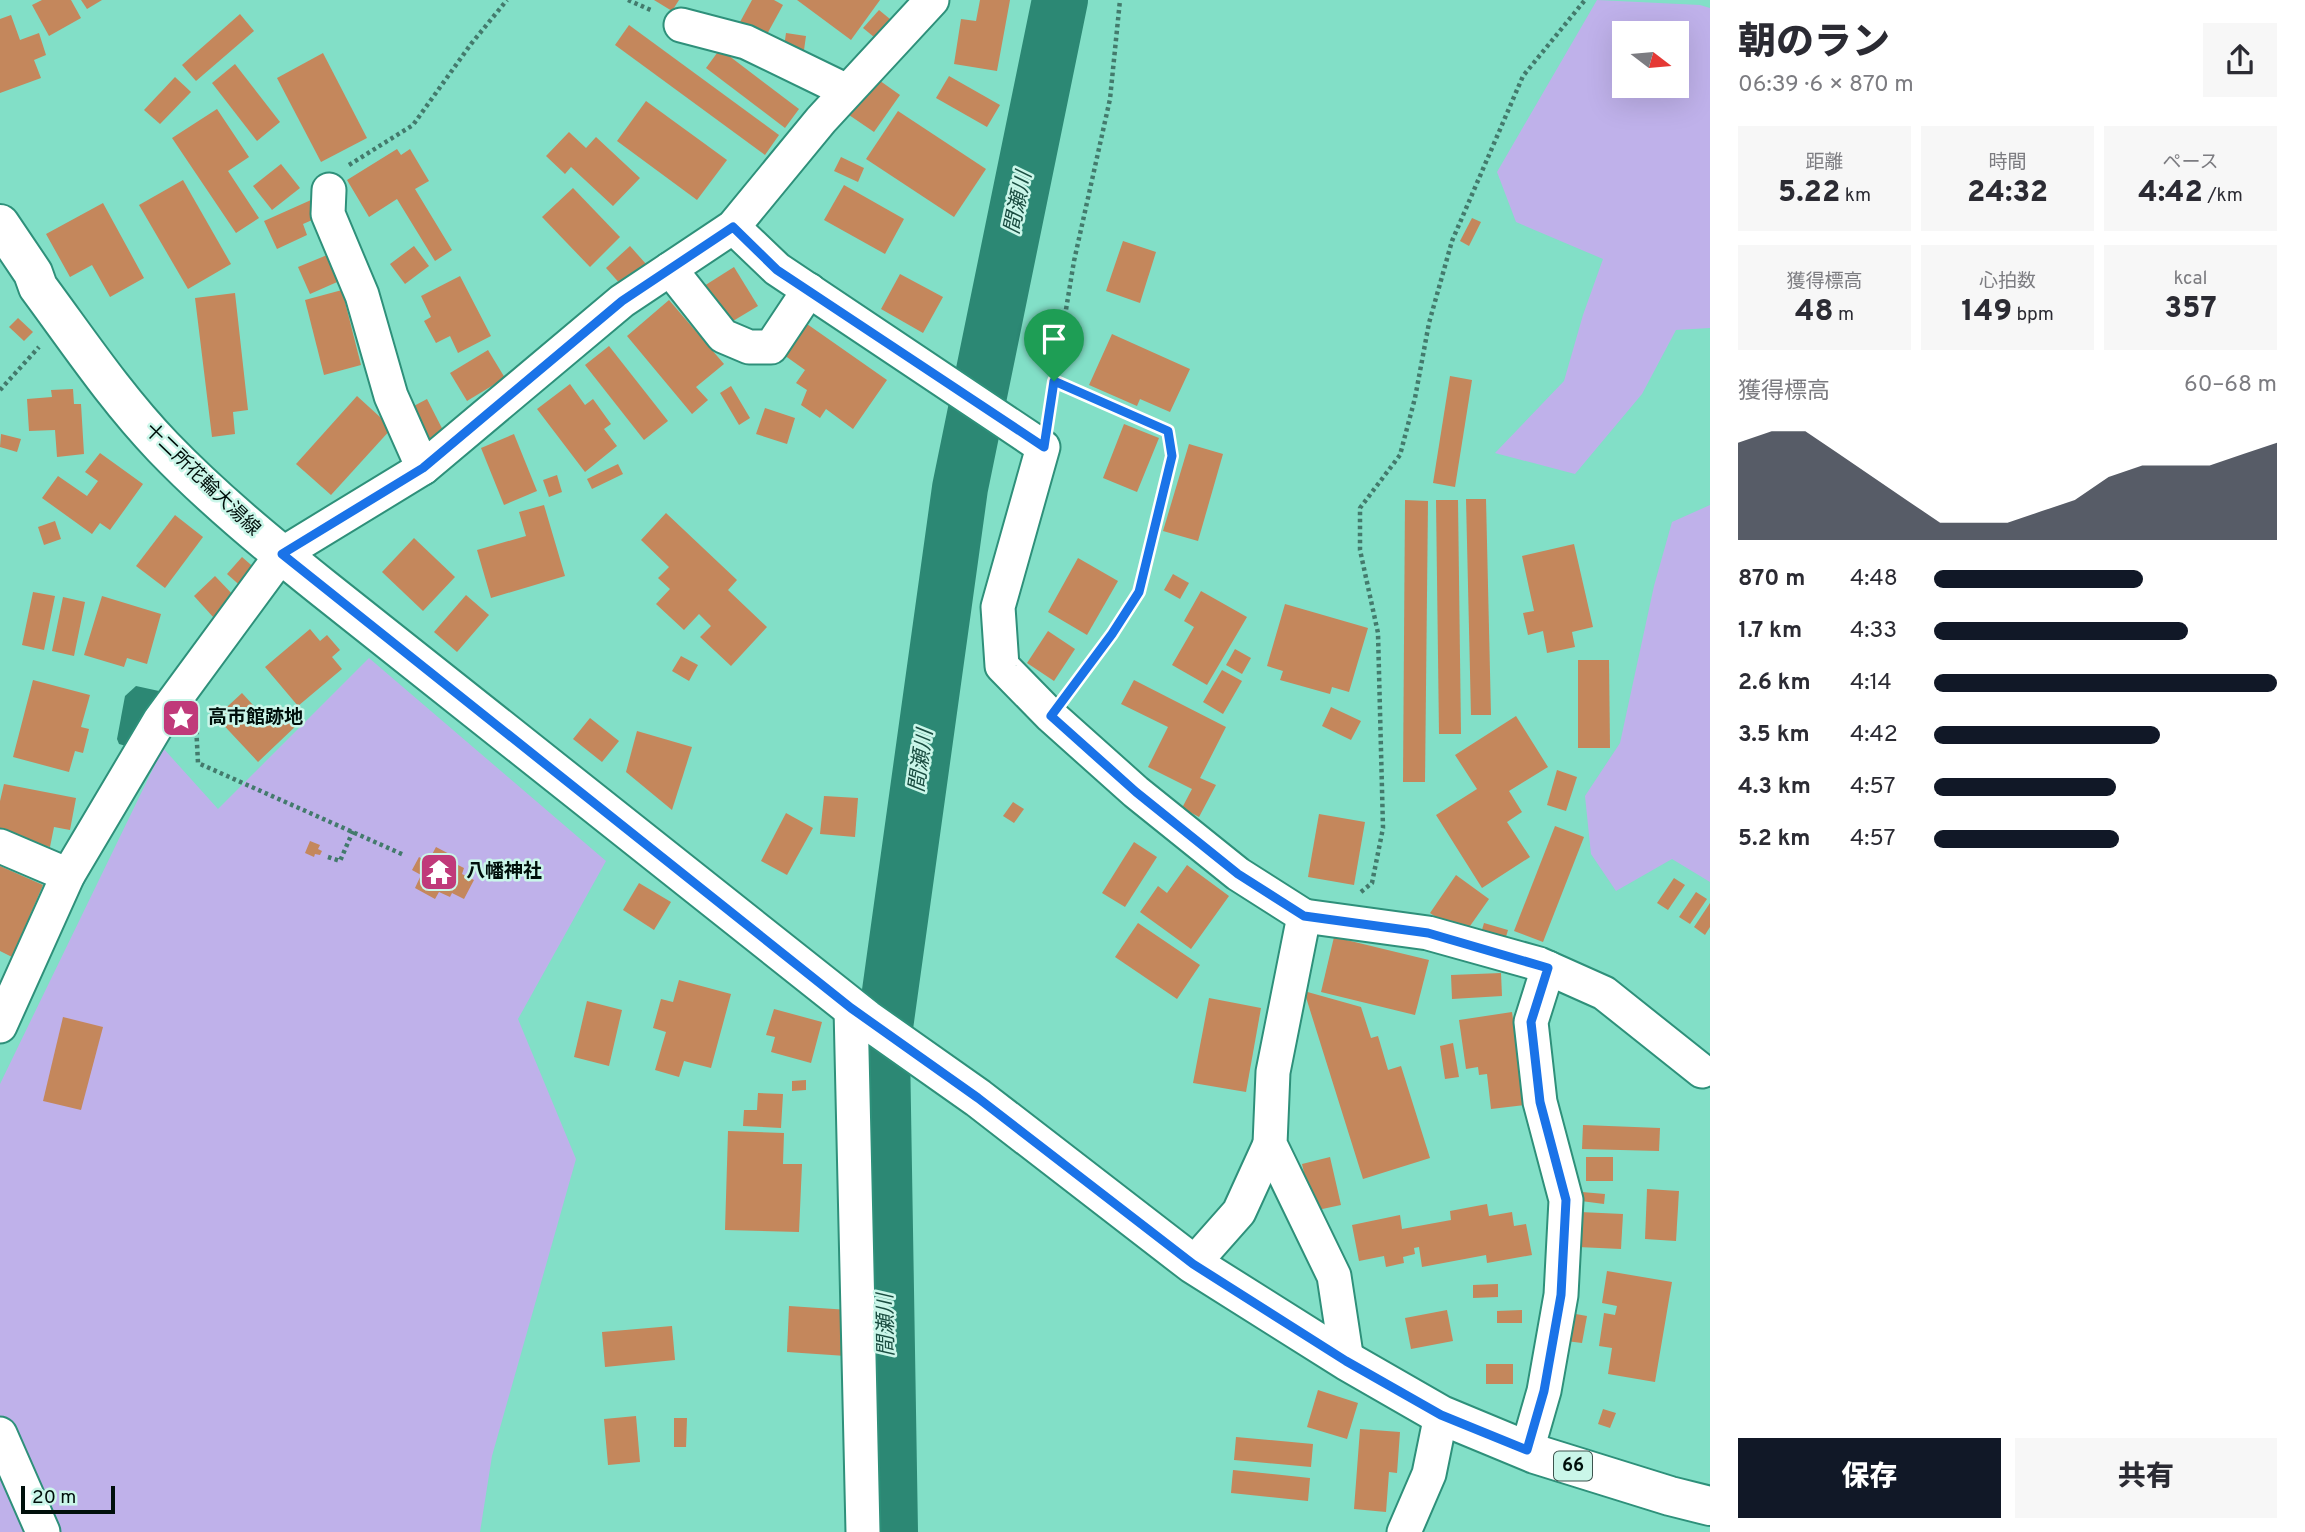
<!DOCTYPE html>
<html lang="ja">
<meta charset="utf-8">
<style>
:root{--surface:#fff;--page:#f7f7f7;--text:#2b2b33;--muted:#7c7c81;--accent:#111827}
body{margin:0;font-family:Overpass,"Noto Sans JP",sans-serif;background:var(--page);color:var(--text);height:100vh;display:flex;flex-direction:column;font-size:26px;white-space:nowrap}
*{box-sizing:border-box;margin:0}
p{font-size:23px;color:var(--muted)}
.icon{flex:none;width:38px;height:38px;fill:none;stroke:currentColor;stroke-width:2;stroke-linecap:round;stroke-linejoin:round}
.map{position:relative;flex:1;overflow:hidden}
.sheet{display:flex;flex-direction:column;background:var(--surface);width:595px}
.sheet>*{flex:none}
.needle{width:46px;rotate:106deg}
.controls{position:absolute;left:1612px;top:21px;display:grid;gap:14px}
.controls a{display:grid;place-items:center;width:77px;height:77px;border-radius:0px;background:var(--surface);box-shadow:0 7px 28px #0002;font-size:35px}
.scale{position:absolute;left:21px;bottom:18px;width:94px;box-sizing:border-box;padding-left:7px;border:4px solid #000f0b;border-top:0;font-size:19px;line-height:24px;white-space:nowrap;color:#000f0b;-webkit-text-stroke:5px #caf6e9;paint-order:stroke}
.pin{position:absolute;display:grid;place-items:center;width:60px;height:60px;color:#fff;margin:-72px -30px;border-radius:50% 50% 50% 0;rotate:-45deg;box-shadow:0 0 7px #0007}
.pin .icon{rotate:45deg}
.round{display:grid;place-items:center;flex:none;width:74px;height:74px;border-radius:0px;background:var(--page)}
.summary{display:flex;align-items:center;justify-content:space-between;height:119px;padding:0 28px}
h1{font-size:38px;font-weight:800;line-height:52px}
.stats{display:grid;grid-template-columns:repeat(3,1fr);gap:10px;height:119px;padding:7px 28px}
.stats div{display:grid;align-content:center;border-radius:0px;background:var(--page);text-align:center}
.stats b{font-size:30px;font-weight:800}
.stats small{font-size:19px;font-weight:400}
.stats p{font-size:19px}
.chart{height:196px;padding:14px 28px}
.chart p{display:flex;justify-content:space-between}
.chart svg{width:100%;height:126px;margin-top:7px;fill:var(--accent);opacity:.7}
.action{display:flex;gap:14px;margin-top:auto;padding:14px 28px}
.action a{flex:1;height:80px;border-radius:0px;background:var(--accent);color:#fff;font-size:28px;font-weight:800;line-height:80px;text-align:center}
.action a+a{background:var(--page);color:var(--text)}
ul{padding:0 28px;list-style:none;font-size:23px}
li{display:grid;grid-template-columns:112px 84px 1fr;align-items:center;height:52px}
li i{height:18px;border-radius:9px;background:var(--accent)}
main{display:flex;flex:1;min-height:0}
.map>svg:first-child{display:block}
.green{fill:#bfb1ea;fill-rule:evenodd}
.water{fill:#2c8874}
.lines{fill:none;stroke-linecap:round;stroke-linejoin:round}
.river{stroke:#2c8874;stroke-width:56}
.building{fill:#c4875c}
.minor-casing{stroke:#2e907a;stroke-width:37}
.major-casing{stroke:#2e907a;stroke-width:42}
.path{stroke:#437a6c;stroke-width:4.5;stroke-dasharray:3.5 3.5;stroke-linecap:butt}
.minor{stroke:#fff;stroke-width:33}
.major{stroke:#fff;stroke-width:38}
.route-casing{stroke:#fff;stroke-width:14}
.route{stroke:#1a73e8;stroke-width:9}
.labels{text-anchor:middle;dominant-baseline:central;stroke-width:5;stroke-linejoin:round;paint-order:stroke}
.shield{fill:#caf6e9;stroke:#3d544e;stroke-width:2}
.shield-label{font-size:18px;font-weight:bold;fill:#000f0b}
.street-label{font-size:19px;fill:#000f0b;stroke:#caf6e9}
.poi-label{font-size:19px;font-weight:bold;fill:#000f0b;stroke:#caf6e9;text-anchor:start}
.water-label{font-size:21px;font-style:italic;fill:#1a4d41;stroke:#caf6e9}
</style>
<main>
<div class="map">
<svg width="1710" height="1532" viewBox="0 0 1710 1532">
<rect width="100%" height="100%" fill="#82dfc7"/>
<g class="green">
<path d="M1597 0 1700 5 1710 8V328L1676 330 1642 394 1575 474 1495 453 1564 381 1583 315 1603 259 1516 222 1497 172ZM1676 33V86H1624V33Z"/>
<polygon points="1710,505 1710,882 1672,859 1616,891 1591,854 1585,796 1620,743 1654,586 1672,522"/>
<polygon points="369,658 606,861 518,1019 576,1159 492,1456 480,1532 0,1532 0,1084 163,748 218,809"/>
</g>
<polygon class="water" points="136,686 159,691 126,746 119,744 117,739 125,696"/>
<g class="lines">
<polyline class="river" points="890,1532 882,1049 960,488 1060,0"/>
</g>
<g class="building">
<polygon points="42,0 71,0 81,18 49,36 32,5"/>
<polygon points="81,0 102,0 87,9"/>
<polygon points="654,0 679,0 672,11"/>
<polygon points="752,0 774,0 783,5 766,36 740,22"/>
<polygon points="797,0 880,0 851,40"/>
<polygon points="980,0 1010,0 997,71 954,64 961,19 976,21"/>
<polygon points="879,10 890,19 874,37 863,28"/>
<polygon points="240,14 254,31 196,81 182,65"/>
<polygon points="11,15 20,40 39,33 46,55 34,60 41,78 0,93 0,19"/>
<polygon points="629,25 779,135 765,155 615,45"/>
<polygon points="786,33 806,36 804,50 784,47"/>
<polygon points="720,49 799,109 785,128 706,68"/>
<polygon points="323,53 367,138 321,162 277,78"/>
<polygon points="235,64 280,122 257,141 212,83"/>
<polygon points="949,76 1000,105 987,127 936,98"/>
<polygon points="175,77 191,92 160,124 144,110"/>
<polygon points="876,78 900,95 874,132 849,115"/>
<polygon points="646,101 727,160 697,200 617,141"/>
<polygon points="217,109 249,157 228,171 259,218 236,233 172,138"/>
<polygon points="898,111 986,169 954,217 866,159"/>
<polygon points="569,132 586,148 596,137 640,178 613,206 571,167 565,174 546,156"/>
<polygon points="397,149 401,155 410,149 429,181 415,189 452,250 435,261 397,199 369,217 347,180"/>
<polygon points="841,157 864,168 858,182 834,171"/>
<polygon points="281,164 300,188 272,210 253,186"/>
<polygon points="183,180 231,264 188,289 139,205"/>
<polygon points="844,185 904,219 885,254 824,220"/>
<polygon points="573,188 620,237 590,267 542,217"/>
<polygon points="311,200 319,217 303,224 307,235 277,249 264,221"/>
<polygon points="103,203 144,278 110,297 92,265 70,277 46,234"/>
<polygon points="1472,218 1481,222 1469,246 1460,241"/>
<polygon points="1123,241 1156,252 1140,303 1106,291"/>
<polygon points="414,246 429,266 405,284 390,264"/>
<polygon points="630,246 646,264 622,286 606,268"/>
<polygon points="332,253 344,279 310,294 298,267"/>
<polygon points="734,267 758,306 728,324 704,286"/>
<polygon points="900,274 943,297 923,333 881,309"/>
<polygon points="460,276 491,336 458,353 450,336 436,343 424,321 431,317 421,296"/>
<polygon points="342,290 361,365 324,375 305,300"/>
<polygon points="235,293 248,410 233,412 235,434 212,437 195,298"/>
<polygon points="669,300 724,364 696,387 708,400 692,414 627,336"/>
<polygon points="18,318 33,332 24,341 9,327"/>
<polygon points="807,324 887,380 853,429 826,409 820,418 801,405 807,390 796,383 805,370 784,355"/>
<polygon points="1112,334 1190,369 1170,412 1140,399 1137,406 1089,385"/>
<polygon points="609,346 668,421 644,440 585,365"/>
<polygon points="488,350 505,378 467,401 450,373"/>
<polygon points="1450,376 1472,380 1455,487 1433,483"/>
<polygon points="570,384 585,405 593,399 611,424 604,429 617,446 585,472 537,409"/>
<polygon points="731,386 750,418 739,425 720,393"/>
<polygon points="73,389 74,404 81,404 84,454 57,457 55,430 29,431 27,399 52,397 51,390"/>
<polygon points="357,396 392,428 331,495 296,464"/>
<polygon points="427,399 447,438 430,447 410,408"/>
<polygon points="765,408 795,418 787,444 756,434"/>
<polygon points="1124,424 1159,438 1137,492 1103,478"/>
<polygon points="1,434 21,439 17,452 0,447"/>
<polygon points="514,434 537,491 504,505 481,448"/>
<polygon points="1189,444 1223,454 1198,541 1163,531"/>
<polygon points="100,453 143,484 110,530 100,523 92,534 42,498 58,476 87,496 98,481 85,472"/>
<polygon points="618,464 623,474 592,489 587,479"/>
<polygon points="557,475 562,492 549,497 543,480"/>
<polygon points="1466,499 1486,499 1491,715 1471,715"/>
<polygon points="1405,500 1428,501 1425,782 1403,782"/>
<polygon points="1436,500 1458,500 1461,734 1439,734"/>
<polygon points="544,505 565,576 491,598 477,550 526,536 519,512"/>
<polygon points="666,513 737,580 728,590 767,627 731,666 700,637 711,626 699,614 684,630 656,604 670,589 658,578 669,567 641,540"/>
<polygon points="175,515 203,537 165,588 136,566"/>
<polygon points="55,521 61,539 44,545 38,527"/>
<polygon points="414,538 455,577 423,611 382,572"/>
<polygon points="1574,544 1593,627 1572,632 1575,647 1547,653 1543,631 1528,635 1523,613 1534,611 1522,556"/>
<polygon points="242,557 259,572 244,589 227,574"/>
<polygon points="1078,558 1118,581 1087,635 1048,612"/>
<polygon points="1173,574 1189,583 1180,599 1164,590"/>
<polygon points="215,576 236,598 214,618 194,596"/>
<polygon points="1201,591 1247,617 1207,685 1172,665 1194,627 1184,621"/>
<polygon points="33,592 55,596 44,650 22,645"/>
<polygon points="466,595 489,615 457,652 434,632"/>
<polygon points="102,596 161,614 147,664 127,658 124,667 84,655"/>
<polygon points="63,597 85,602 74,656 52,651"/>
<polygon points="1285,604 1368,628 1349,692 1332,687 1330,694 1280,680 1283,671 1267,666"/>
<polygon points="310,629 320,641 327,635 340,650 332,657 342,669 298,706 265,667"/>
<polygon points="1048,631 1075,649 1054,681 1027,663"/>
<polygon points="1235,649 1251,658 1242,674 1226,665"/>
<polygon points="681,656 698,665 689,681 672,671"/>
<polygon points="1578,660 1609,660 1610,748 1578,748"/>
<polygon points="1222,670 1242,681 1223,714 1203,702"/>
<polygon points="33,680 90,695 81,727 89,729 83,753 75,751 69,772 13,757"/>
<polygon points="1134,680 1226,727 1200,778 1216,785 1199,817 1182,808 1192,789 1148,767 1168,727 1121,704"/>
<polygon points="242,693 266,719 280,705 298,724 258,762 216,717"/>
<polygon points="1331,707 1361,721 1351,740 1322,726"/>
<polygon points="1516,716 1548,767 1509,791 1522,812 1507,822 1530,857 1482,888 1436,815 1477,789 1455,755"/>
<polygon points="590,718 619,741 602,762 573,739"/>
<polygon points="637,731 692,747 672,810 626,772"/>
<polygon points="1557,770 1577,777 1566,811 1547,805"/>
<polygon points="4,784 76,798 70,830 54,827 50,847 0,837 0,801"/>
<polygon points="824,796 858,798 855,837 820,834"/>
<polygon points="1013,802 1024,809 1014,823 1003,816"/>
<polygon points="786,813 813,828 787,875 761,861"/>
<polygon points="1319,814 1365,822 1354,885 1308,877"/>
<polygon points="1555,826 1584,837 1543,942 1514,931"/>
<polygon points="310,841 320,845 318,849 322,851 320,855 315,854 314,857 305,853"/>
<polygon points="1134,842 1157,857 1125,907 1102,893"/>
<polygon points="436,847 457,858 454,863 464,868 462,874 474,880 464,899 452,893 450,897 439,892 435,899 415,888 421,875 412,870 419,857 428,862"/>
<polygon points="1187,865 1229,896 1191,949 1140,912 1158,886 1167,893"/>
<polygon points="0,866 43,885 12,957 0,951"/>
<polygon points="1456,875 1489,899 1463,936 1430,913"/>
<polygon points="1674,878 1685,885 1668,910 1657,903"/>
<polygon points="639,883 671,902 654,930 623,910"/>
<polygon points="1696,892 1707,899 1690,924 1679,917"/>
<polygon points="1710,903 1710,927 1705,935 1694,927"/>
<polygon points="1138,923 1200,965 1177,999 1115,957"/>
<polygon points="1484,923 1508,930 1503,947 1479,940"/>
<polygon points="1334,937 1429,960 1415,1015 1321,992"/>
<polygon points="1501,973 1502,996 1452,999 1451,975"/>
<polygon points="679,980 731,994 711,1068 684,1061 679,1077 655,1070 666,1032 653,1028 661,999 673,1002"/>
<polygon points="1304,991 1361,1007 1371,1038 1378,1036 1388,1070 1401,1066 1430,1158 1363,1179"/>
<polygon points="1209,998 1261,1008 1246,1092 1193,1083"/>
<polygon points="587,1001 622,1010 609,1066 574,1057"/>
<polygon points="774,1009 822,1022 811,1063 771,1052 775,1037 766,1035"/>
<polygon points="1512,1012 1525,1105 1491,1109 1487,1074 1479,1075 1478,1067 1466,1069 1459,1020"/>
<polygon points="63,1017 103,1027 81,1110 43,1101"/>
<polygon points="1453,1043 1459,1077 1445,1079 1440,1046"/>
<polygon points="806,1080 806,1090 792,1091 792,1081"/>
<polygon points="758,1093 783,1094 781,1128 743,1126 744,1110 757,1110"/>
<polygon points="1583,1125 1660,1128 1659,1151 1582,1149"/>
<polygon points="728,1131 784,1133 783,1164 802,1164 799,1232 725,1230"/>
<polygon points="1330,1157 1341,1205 1313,1211 1302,1164"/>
<rect x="1586" y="1157" width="27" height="24"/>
<polygon points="1647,1189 1679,1191 1676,1241 1645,1239"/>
<polygon points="1582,1192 1605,1194 1604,1204 1581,1201"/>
<polygon points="1487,1204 1489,1216 1512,1212 1514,1226 1526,1224 1532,1255 1487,1263 1486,1255 1422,1267 1419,1247 1414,1248 1415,1254 1403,1257 1404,1263 1386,1267 1384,1256 1359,1261 1352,1225 1400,1215 1402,1229 1451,1220 1450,1211"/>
<polygon points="1580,1212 1623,1214 1621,1249 1578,1247"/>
<polygon points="1607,1271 1672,1282 1655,1382 1608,1374 1612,1348 1599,1346 1604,1313 1615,1315 1617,1306 1602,1303"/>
<polygon points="1498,1284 1498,1297 1473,1298 1473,1285"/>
<polygon points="789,1306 849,1310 846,1356 787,1352"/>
<polygon points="1447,1310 1453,1341 1411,1349 1405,1318"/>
<polygon points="1522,1310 1522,1323 1497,1323 1497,1311"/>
<polygon points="1570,1313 1587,1316 1582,1343 1566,1341"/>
<polygon points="672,1326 675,1360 605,1367 602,1332"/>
<rect x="1486" y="1364" width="27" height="20"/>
<polygon points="1318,1390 1358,1403 1347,1439 1307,1427"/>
<polygon points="1603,1409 1616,1413 1610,1428 1598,1424"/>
<polygon points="636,1416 640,1462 608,1465 604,1419"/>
<polygon points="674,1418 687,1418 686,1447 674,1447"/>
<polygon points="1360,1429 1400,1432 1397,1473 1389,1472 1386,1512 1354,1509"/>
<polygon points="1236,1437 1313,1444 1311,1467 1234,1460"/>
<polygon points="1233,1470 1310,1478 1308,1501 1231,1493"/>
</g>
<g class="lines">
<g class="minor-casing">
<g id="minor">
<polyline points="681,25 746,42 847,91"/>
<polyline points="329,190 328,214 362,295 391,396 423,468"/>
<polyline points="733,227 777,269 1043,447 998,607 1002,666 1051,716 1136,792 1238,874 1304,916 1273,1072 1270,1144 1334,1276 1347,1361"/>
<polyline points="670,269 723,336 749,347 771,347 809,290"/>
<polyline points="0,846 68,875"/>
<polyline points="1304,916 1428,933 1539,964 1604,993 1702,1071"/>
<polyline points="851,1008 863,1532"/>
<polyline points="0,1026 68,875 160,720 282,554 423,468 622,301 733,227 821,120 932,0"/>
<polyline points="1193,1264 1239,1212 1270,1144"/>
<polyline points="0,1434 43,1532"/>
<polyline points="1527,1450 1544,1391 1561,1295 1566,1200 1540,1102 1531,1022 1548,968"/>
<polyline points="1404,1532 1429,1474 1441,1415"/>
</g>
</g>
<g class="major-casing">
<path id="major" d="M0 224 33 273 38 287C78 341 116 398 163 447 212 498 268 544 323 588L866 1019 978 1098 1193 1264 1347 1361 1441 1415 1535 1454 1670 1496 1710 1506"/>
</g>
<g class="path">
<polyline points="628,0 653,11"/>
<polyline points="349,165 413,125 471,44 507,0"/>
<polyline points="1054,381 1168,431 1172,456 1139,592 1071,690"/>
<polyline points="0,390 39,347"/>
<polyline points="1049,413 1074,261 1110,99 1120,0"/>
<polyline points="196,724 198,763 404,855"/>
<polyline points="328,857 340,861 353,831"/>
<polyline points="1361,892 1372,883 1383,828 1378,633 1360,550 1360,508 1400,455 1415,398 1429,323 1452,241 1523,76 1585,0"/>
</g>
<use href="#minor" class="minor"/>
<use href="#major" class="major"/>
</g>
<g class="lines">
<g class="route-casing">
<polygon id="route" points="733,227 777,270 1044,447 1054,381 1168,431 1172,456 1139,592 1112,634 1051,716 1136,792 1238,874 1304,916 1428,933 1548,968 1531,1022 1540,1102 1566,1200 1561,1295 1544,1391 1527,1450 1441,1415 1346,1361 1193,1264 978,1098 851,1008 282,554 423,468 622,301"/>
</g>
<use href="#route" class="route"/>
</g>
<defs>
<g id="sight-square" transform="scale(2.0125)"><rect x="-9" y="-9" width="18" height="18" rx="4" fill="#c03a7a" stroke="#caf6e9"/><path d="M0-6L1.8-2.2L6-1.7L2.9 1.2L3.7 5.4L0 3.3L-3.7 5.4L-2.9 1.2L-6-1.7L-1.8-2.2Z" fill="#fff"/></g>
<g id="temple-square" transform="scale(2.0125)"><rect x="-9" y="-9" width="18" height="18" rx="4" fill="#c03a7a" stroke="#caf6e9"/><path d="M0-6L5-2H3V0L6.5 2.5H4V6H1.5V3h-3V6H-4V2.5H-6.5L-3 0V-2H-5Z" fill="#fff"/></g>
</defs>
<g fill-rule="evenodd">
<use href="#sight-square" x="181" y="718"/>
<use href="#temple-square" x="439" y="872"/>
</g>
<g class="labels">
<rect class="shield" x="1554" y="1451.5" width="38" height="29" rx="5"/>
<g class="shield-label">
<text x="1573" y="1466">66</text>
</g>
<g class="street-label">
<text transform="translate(202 480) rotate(44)">十二所花輪大湯線</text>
</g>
<g class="poi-label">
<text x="208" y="718">高市館跡地</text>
<text x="466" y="872">八幡神社</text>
</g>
<g class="water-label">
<text transform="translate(1019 203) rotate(-78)">間瀬川</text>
<text transform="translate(922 761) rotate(-82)">間瀬川</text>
<text transform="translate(887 1325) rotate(-91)">間瀬川</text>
</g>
</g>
</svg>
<div class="controls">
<a><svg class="needle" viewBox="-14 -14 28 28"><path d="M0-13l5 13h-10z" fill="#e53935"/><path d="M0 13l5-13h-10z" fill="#7c7c81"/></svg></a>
</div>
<div class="scale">20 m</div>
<div class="pin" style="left:1054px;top:381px;background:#1e9e55"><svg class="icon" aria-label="arrive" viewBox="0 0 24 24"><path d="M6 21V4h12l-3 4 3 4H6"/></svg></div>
</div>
<section class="sheet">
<div class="summary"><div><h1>朝のラン</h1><p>06:39 · 6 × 870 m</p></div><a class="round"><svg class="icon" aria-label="share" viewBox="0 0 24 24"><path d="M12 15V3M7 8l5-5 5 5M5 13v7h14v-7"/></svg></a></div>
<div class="stats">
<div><p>距離</p><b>5.22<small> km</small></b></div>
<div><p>時間</p><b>24:32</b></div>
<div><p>ペース</p><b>4:42<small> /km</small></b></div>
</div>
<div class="stats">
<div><p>獲得標高</p><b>48<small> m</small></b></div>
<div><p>心拍数</p><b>149<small> bpm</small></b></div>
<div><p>kcal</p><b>357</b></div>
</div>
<div class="chart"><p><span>獲得標高</span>60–68 m</p>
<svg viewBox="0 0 160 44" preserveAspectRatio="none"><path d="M0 44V10L10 6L20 6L30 14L40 22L50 30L60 38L70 38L80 38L90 34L100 30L110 22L120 18L130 18L140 18L150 14L160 10V44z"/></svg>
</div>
<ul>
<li><b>870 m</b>4:48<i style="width:61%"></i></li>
<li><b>1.7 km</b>4:33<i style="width:74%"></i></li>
<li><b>2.6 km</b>4:14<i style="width:100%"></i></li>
<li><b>3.5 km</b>4:42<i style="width:66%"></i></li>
<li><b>4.3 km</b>4:57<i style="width:53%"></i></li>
<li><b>5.2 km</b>4:57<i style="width:54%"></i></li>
</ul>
<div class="action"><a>保存</a><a>共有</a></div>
</section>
</main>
